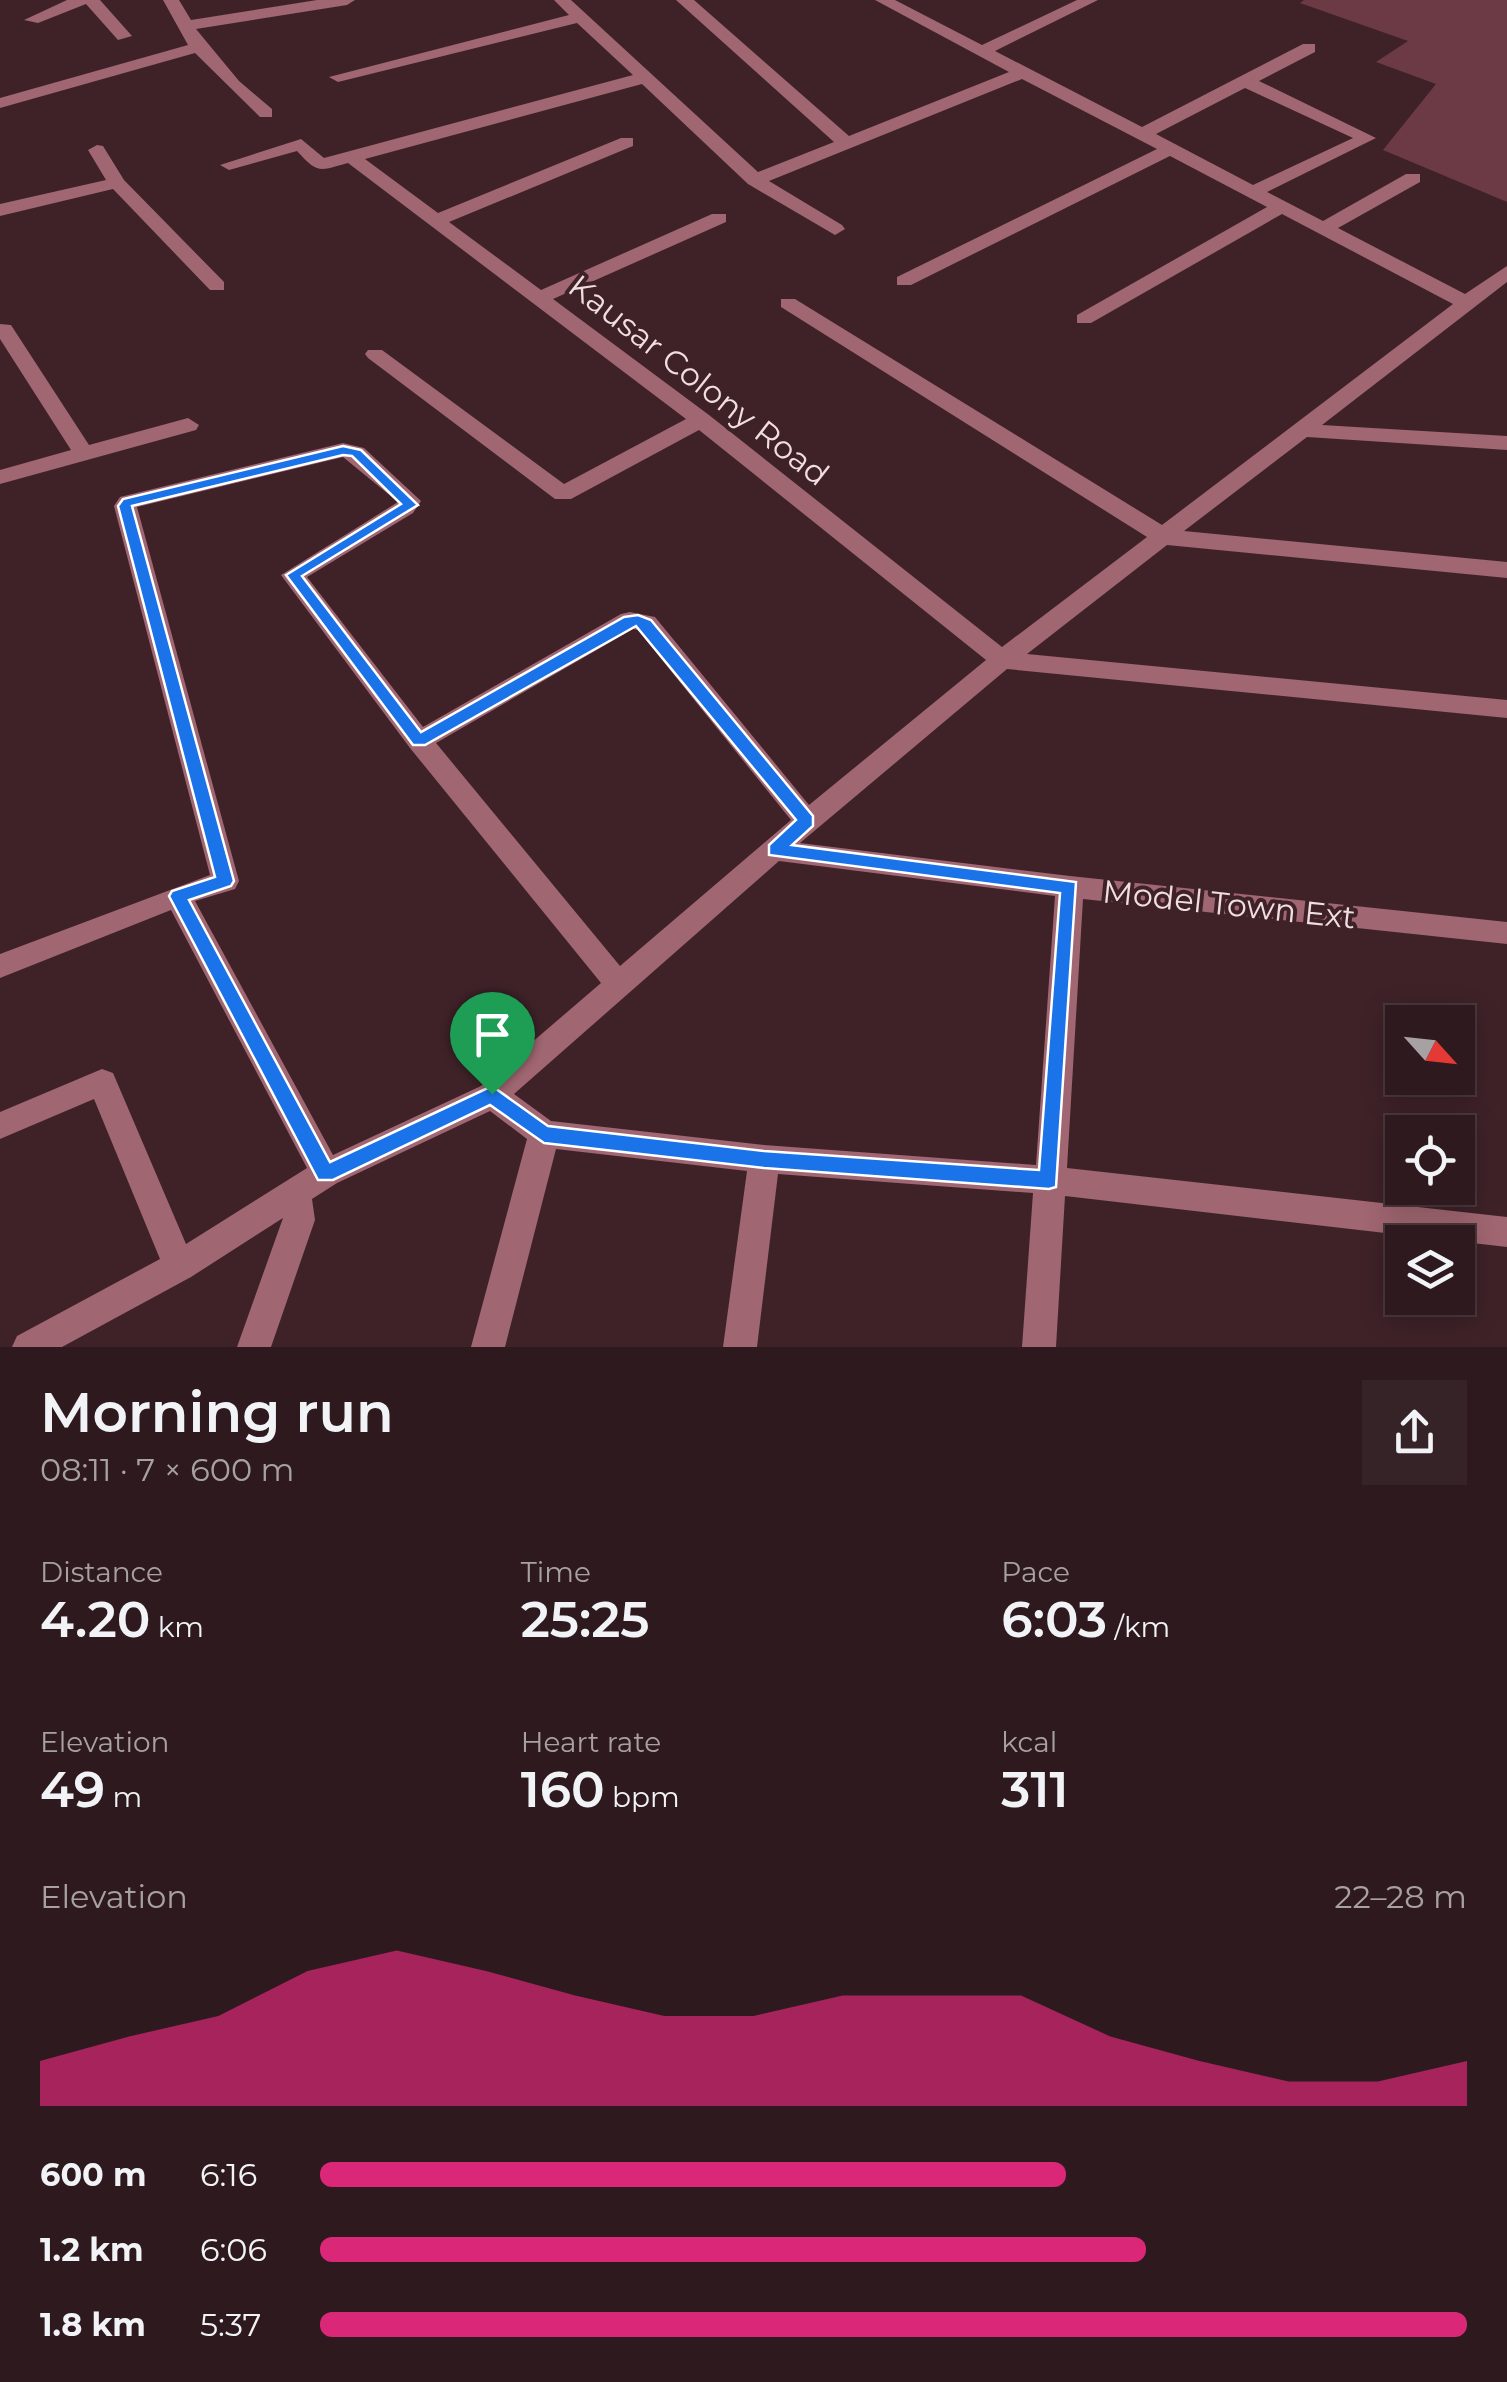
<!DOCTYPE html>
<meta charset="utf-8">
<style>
:root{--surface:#2e1a1e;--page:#362327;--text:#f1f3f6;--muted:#a7a1a4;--line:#49383c;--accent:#db2777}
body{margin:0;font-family:Montserrat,sans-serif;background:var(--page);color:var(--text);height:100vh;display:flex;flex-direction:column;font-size:38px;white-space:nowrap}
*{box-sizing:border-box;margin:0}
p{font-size:32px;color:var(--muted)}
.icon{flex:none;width:55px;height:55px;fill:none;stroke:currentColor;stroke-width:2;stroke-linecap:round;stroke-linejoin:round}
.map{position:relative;height:1347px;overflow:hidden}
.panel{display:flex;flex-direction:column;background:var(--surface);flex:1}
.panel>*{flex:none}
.needle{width:65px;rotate:117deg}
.fabs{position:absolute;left:1385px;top:1005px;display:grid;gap:20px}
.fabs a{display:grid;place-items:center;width:90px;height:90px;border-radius:0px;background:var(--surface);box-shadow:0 5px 25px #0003,0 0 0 2px var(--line);font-size:50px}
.pin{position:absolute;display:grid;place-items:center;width:85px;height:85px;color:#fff;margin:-102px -42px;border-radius:50% 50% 50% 0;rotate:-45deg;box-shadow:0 0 10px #0007}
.pin .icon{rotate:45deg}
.round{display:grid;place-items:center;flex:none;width:105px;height:105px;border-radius:0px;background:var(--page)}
.headline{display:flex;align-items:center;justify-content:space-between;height:170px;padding:0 40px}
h1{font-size:55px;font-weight:600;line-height:75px}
.figures{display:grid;grid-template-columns:repeat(3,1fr);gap:15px;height:170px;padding:10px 40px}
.figures div{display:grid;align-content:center}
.figures b{font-size:50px;font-weight:600}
.figures small{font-size:28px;font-weight:400}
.figures p{font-size:28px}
.chart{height:280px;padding:20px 40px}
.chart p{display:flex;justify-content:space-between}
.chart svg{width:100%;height:180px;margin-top:10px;fill:var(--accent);opacity:.7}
ul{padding:0 40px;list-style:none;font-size:32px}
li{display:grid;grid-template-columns:160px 120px 1fr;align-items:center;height:75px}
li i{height:25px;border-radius:12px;background:var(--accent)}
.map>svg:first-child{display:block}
.green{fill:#6c3a44}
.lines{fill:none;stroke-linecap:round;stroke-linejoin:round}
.minor{fill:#a06671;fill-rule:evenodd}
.route{fill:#1a73e8;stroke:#fff;stroke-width:2.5;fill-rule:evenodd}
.labels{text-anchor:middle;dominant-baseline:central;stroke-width:8;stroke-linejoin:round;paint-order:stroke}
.street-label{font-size:32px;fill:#f1dee0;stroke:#3e2228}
</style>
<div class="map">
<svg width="1507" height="1347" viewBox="0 0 1507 1347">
<rect width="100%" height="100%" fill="#3e2228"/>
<polygon class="green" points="1304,0 1507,0 1507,202 1383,150 1436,84 1376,62 1408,41 1300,3"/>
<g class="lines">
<g class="minor">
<polygon points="67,0 100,0 132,36 118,40 86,4 38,23 24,20"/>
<polygon points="163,0 179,0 191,20 317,0 355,0 347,5 196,29 239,81 272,109 272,117 260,117 195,53 0,108 0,98 188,45"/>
<path d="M554 0H571L758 172 834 142 676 0H694L849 136 1009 72 875 0H895L982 45 1077 0H1098L995 51 1142 127 1303 44H1315V52L1259 81 1376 138 1267 192 1323 221 1406 174H1420V182L1338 228 1465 294 1507 266V282L1322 425 1507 436V450L1307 437 1184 531 1507 562V578L1167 545 1027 654 1507 700V718L1007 669 800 843 1070 876 1507 922V944L1083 899 1067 1168 1507 1217V1247L1065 1196 1056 1347H1022L1033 1193 778 1174 757 1347H723L747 1171 556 1149 505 1347H471L527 1139 490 1111 337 1183 312 1199 315 1220 271 1347H237L283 1218 191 1277 62 1347H12L17 1336 160 1259 94 1099 0 1139V1112L102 1069 113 1073 186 1244 307 1168 171 910 0 978V954L210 875 114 506 120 497 343 443 364 448 421 501 413 513 307 577 423 727 621 614 630 612 655 617 809 805 986 660 699 430 571 499H555L368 358 365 354 368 350H382L564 484 686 419 348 163C319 171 318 174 297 151L229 170 220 165 301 139 324 158 633 75 577 23 338 82 329 77 569 15ZM1022 79 1157 149 897 277V285H911L1170 156 1267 207 1077 315V323H1091L1282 214 1453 304 1162 525 795 299H781V307L1147 537 1002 647 709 415 553 299 726 222V214H712L541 290 449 222 633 146V138H621L438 213 365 159 642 84 748 184 835 235 845 229 842 225 769 181ZM1245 88 1353 138 1253 185 1156 134ZM343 457 398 502 281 575 410 748 601 983 481 1086 333 1155 195 901 235 889 239 881 137 507ZM633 629 638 630 791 820 620 966 436 743ZM779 861 1055 896 1036 1165 764 1145 551 1121 514 1094Z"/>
<polygon points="97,145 103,146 124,180 224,282 224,290 210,290 113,189 0,216 0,204 106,180 88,150"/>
<polygon points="0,324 11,325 89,445 188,418 199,425 196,430 0,484 0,470 71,450 0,339"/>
</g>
</g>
<path class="route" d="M343 446 361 450 418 505 302 576 421 732 624 617 638 615 651 620 813 816V826L792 845 1076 882 1056 1187 1049 1189 764 1168 544 1143 490 1105 333 1180H318L169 896 172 891 215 877 118 506 123 499ZM343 455 352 456 401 504 286 575 413 745H425L636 626 796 820 769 845V855L1060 893 1039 1170 764 1151 548 1126 492 1086 330 1162 189 900 231 886 234 881 132 506Z"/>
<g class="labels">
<g class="street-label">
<text transform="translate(699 380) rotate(38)">Kausar Colony Road</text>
<text transform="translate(1229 904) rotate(6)">Model Town Ext</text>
</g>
</g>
</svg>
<div class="fabs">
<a><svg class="needle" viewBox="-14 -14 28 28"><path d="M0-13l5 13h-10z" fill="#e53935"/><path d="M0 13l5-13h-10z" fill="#a7a1a4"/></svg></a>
<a><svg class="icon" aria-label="locate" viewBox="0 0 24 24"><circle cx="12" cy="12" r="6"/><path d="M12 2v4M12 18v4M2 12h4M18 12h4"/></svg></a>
<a><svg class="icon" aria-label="layers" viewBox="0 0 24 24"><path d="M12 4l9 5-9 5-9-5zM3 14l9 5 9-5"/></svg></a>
</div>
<div class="pin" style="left:492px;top:1094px;background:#1e9e55"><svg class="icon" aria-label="arrive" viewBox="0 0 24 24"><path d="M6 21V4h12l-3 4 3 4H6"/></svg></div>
</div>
<section class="panel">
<div class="headline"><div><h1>Morning run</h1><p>08:11 · 7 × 600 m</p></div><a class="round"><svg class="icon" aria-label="share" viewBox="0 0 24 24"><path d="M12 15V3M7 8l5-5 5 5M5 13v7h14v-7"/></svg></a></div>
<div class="figures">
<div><p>Distance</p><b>4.20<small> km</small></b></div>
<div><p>Time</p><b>25:25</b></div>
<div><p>Pace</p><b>6:03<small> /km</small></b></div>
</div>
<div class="figures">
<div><p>Elevation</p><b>49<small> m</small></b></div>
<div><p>Heart rate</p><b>160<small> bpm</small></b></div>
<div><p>kcal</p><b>311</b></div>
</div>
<div class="chart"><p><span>Elevation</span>22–28 m</p>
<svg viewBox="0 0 160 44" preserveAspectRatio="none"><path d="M0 44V33L10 27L20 22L30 11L40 6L50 11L60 17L70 22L80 22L90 17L100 17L110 17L120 27L130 33L140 38L150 38L160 33V44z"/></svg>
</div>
<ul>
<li><b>600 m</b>6:16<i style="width:65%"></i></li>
<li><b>1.2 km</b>6:06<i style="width:72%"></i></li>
<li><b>1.8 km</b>5:37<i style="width:100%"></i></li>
</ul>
</section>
